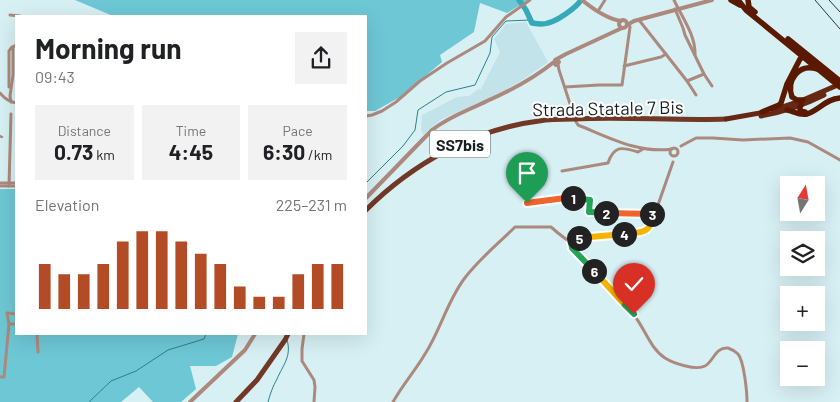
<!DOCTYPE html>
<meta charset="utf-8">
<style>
:root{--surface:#fff;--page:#f2f2f2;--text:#202124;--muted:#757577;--accent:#b24b26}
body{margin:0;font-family:Barlow,sans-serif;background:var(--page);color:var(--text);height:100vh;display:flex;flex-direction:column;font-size:19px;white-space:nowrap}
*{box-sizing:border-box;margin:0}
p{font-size:16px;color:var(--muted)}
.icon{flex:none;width:28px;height:28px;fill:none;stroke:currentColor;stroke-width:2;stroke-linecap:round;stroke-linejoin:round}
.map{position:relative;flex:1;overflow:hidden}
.details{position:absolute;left:15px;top:15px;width:352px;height:320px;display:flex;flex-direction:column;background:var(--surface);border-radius:0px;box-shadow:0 5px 20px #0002}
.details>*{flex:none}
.needle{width:32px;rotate:11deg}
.controls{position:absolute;left:780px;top:176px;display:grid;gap:10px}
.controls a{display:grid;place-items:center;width:45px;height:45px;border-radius:0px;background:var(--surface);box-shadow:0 5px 20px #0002;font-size:25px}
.pin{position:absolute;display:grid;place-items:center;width:42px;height:42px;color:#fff;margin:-51px -21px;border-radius:50% 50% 50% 0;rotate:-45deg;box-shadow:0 0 5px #0007}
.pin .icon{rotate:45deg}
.km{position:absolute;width:25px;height:25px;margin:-12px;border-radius:50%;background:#222;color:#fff;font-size:14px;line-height:25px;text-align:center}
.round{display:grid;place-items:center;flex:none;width:52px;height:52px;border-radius:0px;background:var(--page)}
.summary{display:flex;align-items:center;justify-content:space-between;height:85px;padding:0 20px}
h1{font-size:28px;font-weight:700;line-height:38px}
.stats{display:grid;grid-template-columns:repeat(3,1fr);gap:8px;height:85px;padding:5px 20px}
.stats div{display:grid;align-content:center;border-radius:0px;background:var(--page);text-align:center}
.stats b{font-size:21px;font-weight:700}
.stats small{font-size:14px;font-weight:400}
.stats p{font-size:14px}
.chart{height:140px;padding:10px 20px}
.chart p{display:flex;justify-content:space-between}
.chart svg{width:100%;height:90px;margin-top:5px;stroke:var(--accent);stroke-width:6}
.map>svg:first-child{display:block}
.built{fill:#c2e3e9}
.green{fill:#6ec7d5}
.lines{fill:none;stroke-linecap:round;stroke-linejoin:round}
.stream{stroke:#2c808b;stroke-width:1}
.river{stroke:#36a9b9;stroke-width:5.5}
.pedestrian{stroke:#ac897d;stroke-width:2.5}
.minor{stroke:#ac897d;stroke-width:3}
.tertiary{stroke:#ac897d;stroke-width:4}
.primary{stroke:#713825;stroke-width:5}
.trunk{stroke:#662812;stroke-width:5}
.motorway{stroke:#5b1900;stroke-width:5.5}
.rail{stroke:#2b3637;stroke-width:1}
.split-1-casing{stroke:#fff;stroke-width:10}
.split-2-casing{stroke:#fff;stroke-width:10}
.split-3-casing{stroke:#fff;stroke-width:10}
.split-4-casing{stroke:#fff;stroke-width:10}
.split-5-casing{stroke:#fff;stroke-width:10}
.split-6-casing{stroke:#fff;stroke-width:10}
.split-7-casing{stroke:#fff;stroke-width:10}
.split-8-casing{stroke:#fff;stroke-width:10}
.split-1{stroke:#f0652b;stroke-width:6}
.split-2{stroke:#22a559;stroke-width:6}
.split-3{stroke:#f0652b;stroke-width:6}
.split-4{stroke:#f5b400;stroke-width:6}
.split-5{stroke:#f5b400;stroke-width:6}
.split-6{stroke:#22a559;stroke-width:6}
.split-7{stroke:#f5b400;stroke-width:6}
.split-8{stroke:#22a559;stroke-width:6}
.labels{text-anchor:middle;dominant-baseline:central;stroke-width:4;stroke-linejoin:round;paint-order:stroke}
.shield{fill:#fff;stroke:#5c6263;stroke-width:1}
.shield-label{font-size:16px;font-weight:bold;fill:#161f20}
.street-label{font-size:18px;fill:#161f20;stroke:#fff}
</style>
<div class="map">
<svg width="840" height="402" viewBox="0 0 840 402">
<rect width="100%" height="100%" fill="#d7f0f4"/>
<polygon class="built" points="526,22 548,62 521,81 492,97 440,120 423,135 421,129 422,115 457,97 469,96 478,89 481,89 500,52 494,39 506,24"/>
<g class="green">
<polygon points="75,0 528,0 507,13 480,3 474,32 440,55 442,62 400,97 375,111 366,111 366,16 113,16"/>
<polygon points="0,189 16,189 16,334 238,334 232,357 216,366 190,366 196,389 181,402 153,402 139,387 121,402 0,402"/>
</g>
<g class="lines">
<g class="stream">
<polyline points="366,183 403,146 415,130 418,110 446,92 475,85 490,53 492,37 506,21 531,20"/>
<polyline points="89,402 111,381 136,371 168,350 204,339 206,334"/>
<path d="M268 402C270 394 273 386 277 379 283 365 292 356 287 340"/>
</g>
<path class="river" d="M519 0 526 10 532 23C538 24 542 25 548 23 557 21 576 8 581 0"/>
<polyline class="pedestrian" points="0,136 2,137"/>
<g class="minor">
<path d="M674 0C682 17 696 36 695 55"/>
<polyline points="675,9 683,28 685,35 704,74 712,86"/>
<polyline points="598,11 605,0"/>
<polyline points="10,15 20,16"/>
<polyline points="639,20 687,81 696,95"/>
<polyline points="558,64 559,70 574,116"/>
<polyline points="624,66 661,57 666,54"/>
<polyline points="687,81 704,74"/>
<polyline points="9,87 9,51 12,47"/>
<polyline points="565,87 599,85 622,85 630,27 629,24"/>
<path d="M0 93C4 98 10 102 16 103"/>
<polyline points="11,102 10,96 13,75 13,47 16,45"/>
<polyline points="366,116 372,115 382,111 396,102 420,81 447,63 485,41 506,17 530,0"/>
<path d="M575 120 578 125C608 137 639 154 672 149"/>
<polyline points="681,146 696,138 713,138 743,140 790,138 808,142 840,160"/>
<circle cx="674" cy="152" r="4"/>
<path d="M673 162 652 222 648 229 642 233 579 238 574 240 571 243 572 248C586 263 600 278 614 292 620 300 629 307 634 315 645 329 650 348 665 358 673 363 696 371 705 366 714 361 715 347 728 348 731 349 735 351 738 354 744 361 747 392 747 402"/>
<path d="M562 171 608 163C614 145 622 147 638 152L643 149"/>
<polyline points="0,183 16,183"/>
<polyline points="0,186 16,186"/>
<polyline points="9,186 11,114"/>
<path d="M527 203C547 200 570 193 590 200L588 210 590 212 656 214"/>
<polyline points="9,324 7,313 16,314"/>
<polyline points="37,334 38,352"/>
<polyline points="304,334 302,349 302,361 314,380 315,387 314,402"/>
<polyline points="0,377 4,377 9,324 16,324"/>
<path d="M393 402C403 384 415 371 425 354 440 331 447 302 464 279 478 260 498 244 515 227H551L558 233 571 243"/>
</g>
<g class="tertiary">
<path d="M582 0C593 9 607 19 621 21"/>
<circle cx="623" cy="24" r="4"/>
<polyline points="627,25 634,21 712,0"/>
<polyline points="555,60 566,54 622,28"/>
<polygon points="556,60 559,62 556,65 554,63"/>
<path d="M366 198 432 130C450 116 467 111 487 101 510 91 534 78 554 62"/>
<polyline points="190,402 245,350 255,334"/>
</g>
<g class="primary">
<path d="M366 210C412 164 474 129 539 121 550 119 562 119 573 119 624 116 675 121 726 119"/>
<polyline points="236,402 257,380 285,340 288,334"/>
</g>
<g class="trunk">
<polyline points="773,110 803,100 840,84"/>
<path d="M761 116C783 112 804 105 824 95"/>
<polyline points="726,119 765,112"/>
</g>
<g class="motorway">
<polyline points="731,0 740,5"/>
<polyline points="738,0 746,10 840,87"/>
<polyline points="748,0 749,7 755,12"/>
<polyline points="788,39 840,81"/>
<path d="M803 100H797L792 97C786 80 799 63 817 69"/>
<polyline points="801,105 800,107 800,111 805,112"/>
<path d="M787 110C793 111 800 116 807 114 819 110 826 99 840 98"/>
<polyline points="762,112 779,105 781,103 787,84 800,59 803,57"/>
</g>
<g class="rail">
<polyline points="815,0 840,29"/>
<polyline points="829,0 840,12"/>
</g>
</g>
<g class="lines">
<g class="split-1-casing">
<polyline id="split-1" points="527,203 565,198 573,198"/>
</g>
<g class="split-2-casing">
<polyline id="split-2" points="573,198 590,200 589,212 606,213"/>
</g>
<g class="split-3-casing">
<polyline id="split-3" points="606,213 652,214"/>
</g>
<g class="split-4-casing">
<path id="split-4" d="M624 234C644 232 648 234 656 214H652"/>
</g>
<g class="split-5-casing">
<polyline id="split-5" points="579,238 624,234"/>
</g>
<g class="split-6-casing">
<polyline id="split-6" points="579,238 574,240 571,243 572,248 594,271"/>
</g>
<g class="split-7-casing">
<polyline id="split-7" points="594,271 625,305"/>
</g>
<g class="split-8-casing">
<polyline id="split-8" points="625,305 634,314"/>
</g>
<use href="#split-1" class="split-1"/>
<use href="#split-2" class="split-2"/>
<use href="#split-3" class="split-3"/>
<use href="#split-4" class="split-4"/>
<use href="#split-5" class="split-5"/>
<use href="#split-6" class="split-6"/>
<use href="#split-7" class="split-7"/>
<use href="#split-8" class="split-8"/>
</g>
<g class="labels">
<rect class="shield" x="430" y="130.5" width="60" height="27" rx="4"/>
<g class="shield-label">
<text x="460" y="144">SS7bis</text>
</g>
<g class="street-label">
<text transform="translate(608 108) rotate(-1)">Strada Statale 7 Bis</text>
</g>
</g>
</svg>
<div class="controls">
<a><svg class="needle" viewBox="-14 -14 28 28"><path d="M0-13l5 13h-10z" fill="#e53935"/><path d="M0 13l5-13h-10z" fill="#757577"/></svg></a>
<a><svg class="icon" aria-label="layers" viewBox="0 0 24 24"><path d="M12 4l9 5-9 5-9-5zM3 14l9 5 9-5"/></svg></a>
<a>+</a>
<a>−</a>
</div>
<div class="pin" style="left:527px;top:203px;background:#1e9e55"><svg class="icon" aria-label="arrive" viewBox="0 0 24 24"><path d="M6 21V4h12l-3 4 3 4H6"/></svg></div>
<div class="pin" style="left:634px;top:314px;background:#d93025"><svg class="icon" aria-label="check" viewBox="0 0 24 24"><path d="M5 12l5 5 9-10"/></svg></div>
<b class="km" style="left:573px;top:198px">1</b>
<b class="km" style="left:606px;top:213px">2</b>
<b class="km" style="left:652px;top:214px">3</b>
<b class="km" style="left:624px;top:234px">4</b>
<b class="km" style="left:579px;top:238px">5</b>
<b class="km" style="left:594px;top:271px">6</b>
<section class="details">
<div class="summary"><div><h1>Morning run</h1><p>09:43</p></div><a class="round"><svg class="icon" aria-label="share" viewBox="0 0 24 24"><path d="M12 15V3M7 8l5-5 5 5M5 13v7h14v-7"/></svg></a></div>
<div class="stats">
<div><p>Distance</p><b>0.73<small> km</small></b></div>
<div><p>Time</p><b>4:45</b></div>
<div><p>Pace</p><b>6:30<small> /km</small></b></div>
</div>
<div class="chart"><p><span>Elevation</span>225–231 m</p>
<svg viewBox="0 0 160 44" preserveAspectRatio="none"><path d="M5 44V22M15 44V27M25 44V27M35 44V22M45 44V11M55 44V6M65 44V6M75 44V11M85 44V17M95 44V22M105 44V33M115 44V38M125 44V38M135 44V27M145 44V22M155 44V22"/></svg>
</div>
</section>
</div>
